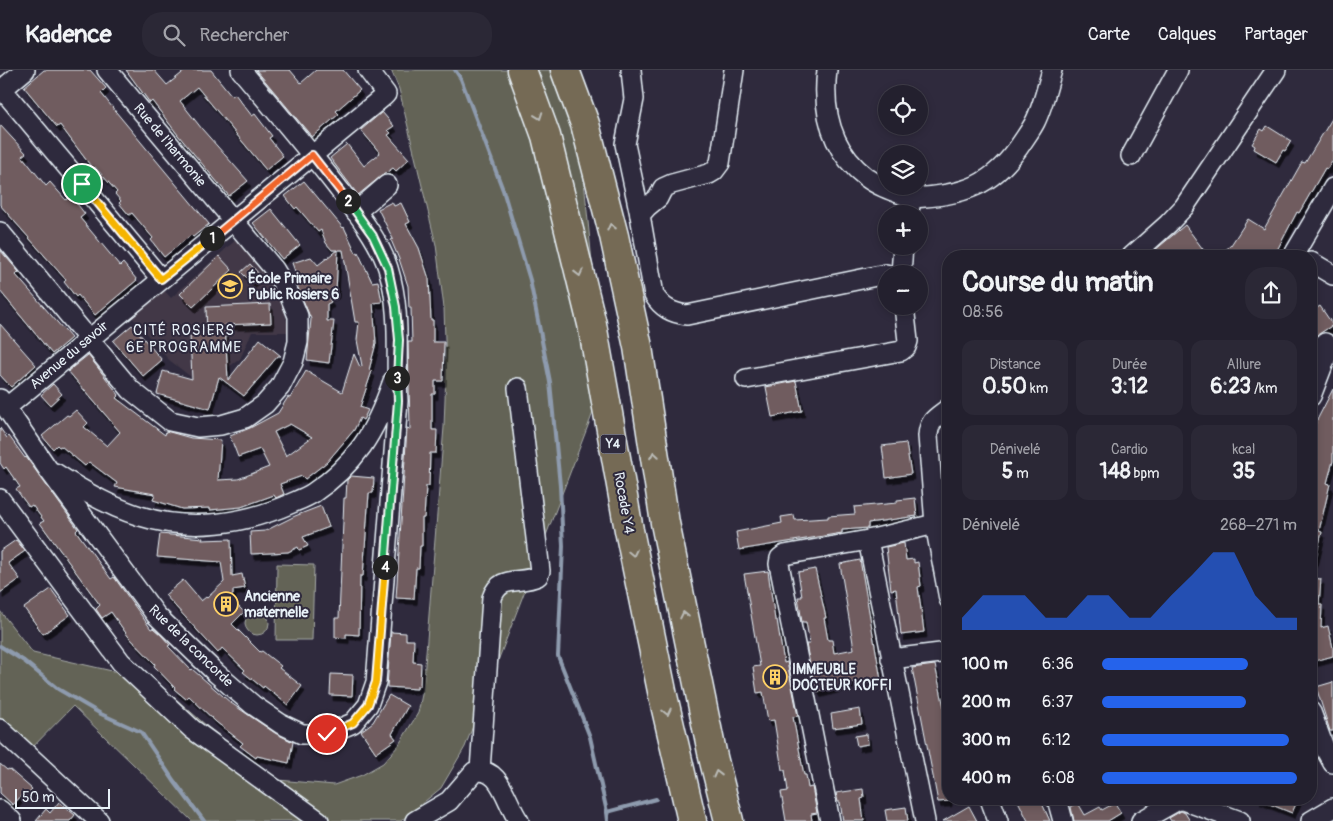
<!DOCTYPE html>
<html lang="fr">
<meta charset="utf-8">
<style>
:root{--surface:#23202e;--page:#2b2836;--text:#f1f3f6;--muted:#a3a3aa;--line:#403e4a;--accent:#2563eb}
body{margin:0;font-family:Pangolin,sans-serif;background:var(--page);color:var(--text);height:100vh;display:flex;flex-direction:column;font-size:19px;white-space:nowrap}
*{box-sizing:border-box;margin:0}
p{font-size:16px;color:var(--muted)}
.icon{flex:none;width:28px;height:28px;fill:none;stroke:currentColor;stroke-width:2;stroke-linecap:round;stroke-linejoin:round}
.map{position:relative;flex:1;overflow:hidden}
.drawer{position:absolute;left:942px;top:180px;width:375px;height:555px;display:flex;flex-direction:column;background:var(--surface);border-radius:20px;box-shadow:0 2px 8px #0003,0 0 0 1px var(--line)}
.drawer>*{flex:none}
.tools{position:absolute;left:878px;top:15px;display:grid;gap:10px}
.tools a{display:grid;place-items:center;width:50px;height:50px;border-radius:50%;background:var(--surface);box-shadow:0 2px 8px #0003,0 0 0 1px var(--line);font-size:25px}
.scale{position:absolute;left:15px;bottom:12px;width:95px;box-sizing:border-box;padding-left:5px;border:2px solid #e8f1f8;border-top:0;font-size:14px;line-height:18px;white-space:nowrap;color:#e8f1f8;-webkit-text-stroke:4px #2f2a3d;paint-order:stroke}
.pin{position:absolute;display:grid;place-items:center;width:42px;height:42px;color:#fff;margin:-21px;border:2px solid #fff;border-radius:50%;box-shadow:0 1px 5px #0007}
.km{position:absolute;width:25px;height:25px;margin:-12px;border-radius:50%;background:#222;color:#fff;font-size:14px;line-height:25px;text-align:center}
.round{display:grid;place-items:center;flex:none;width:52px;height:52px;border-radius:20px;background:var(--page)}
.overview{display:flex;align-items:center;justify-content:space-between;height:85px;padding:0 20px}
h1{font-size:28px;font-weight:800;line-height:38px}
.metrics{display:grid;grid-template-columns:repeat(3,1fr);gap:8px;height:85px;padding:5px 20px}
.metrics div{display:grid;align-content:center;border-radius:12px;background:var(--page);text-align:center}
.metrics b{font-size:21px;font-weight:800}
.metrics small{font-size:14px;font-weight:400}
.metrics p{font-size:14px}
.chart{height:140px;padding:10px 20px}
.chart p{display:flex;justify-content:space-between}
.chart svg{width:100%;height:90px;margin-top:5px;fill:var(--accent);opacity:.7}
ul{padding:0 20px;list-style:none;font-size:16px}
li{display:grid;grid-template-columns:80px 60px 1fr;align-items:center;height:38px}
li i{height:12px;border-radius:6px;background:var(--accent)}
header{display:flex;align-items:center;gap:30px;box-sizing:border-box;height:70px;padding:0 25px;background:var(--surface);border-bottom:1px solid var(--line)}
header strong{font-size:24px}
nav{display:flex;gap:28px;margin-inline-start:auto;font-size:18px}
.search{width:350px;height:45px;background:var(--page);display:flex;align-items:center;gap:12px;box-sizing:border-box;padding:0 18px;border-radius:20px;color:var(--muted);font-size:19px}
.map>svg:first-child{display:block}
.built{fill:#423947}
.green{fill:#646456;stroke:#a6aaa7}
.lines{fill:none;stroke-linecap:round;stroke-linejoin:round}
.stream{stroke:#8e9bae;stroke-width:4}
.building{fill:#705b5e;stroke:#e8f1f8;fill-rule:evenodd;filter:url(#shadow)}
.minor-casing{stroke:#e8f1f8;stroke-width:22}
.highway-casing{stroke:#e8f1f8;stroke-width:31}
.minor{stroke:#2f2a3d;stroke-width:19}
.highway{stroke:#756a55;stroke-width:28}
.oneway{stroke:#babbb7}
.split-1-casing{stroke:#fff;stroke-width:10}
.split-2-casing{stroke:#fff;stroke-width:10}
.split-3-casing{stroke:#fff;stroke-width:10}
.split-4-casing{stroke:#fff;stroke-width:10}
.split-5-casing{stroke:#fff;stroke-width:10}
.split-1{stroke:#f5b400;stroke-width:6}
.split-2{stroke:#f0652b;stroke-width:6}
.split-3{stroke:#22a559;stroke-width:6}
.split-4{stroke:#22a559;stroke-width:6}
.split-5{stroke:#f5b400;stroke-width:6}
.labels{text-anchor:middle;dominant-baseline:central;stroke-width:4;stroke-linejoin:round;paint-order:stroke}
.shield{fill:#2f2a3d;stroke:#b0b5c0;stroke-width:1}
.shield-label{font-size:12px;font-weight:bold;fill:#e8f1f8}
.street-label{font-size:14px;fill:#e8f1f8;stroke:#2f2a3d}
.poi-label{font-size:14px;font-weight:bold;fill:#e8f1f8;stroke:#2f2a3d;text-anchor:start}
.neighbourhood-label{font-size:15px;letter-spacing:1px;fill:#e8f1f8;stroke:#2f2a3d}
</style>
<header>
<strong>Kadence</strong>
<div class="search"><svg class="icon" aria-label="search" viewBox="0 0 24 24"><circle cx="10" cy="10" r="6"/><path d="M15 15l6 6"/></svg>Rechercher</div>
<nav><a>Carte</a><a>Calques</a><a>Partager</a></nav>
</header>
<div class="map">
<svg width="1333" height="751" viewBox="0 0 1333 751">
<defs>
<filter id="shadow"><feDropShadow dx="3" dy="5.5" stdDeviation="0" flood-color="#0009"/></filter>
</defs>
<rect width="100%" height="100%" fill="#2f2a3d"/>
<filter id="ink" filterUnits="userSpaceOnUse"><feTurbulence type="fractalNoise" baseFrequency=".02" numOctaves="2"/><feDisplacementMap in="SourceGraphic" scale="10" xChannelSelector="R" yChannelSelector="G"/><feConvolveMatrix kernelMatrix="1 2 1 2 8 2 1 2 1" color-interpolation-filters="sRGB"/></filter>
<g filter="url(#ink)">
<polygon class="built" points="238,168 268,204 282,228 289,262 252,262 240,289 217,305 191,307 168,289 132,247 162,218 171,228"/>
<g class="green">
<polygon points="391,0 569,0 574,9 604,314 465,677 441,718 401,751 192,751 73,636 22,688 0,666 0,541 33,583 112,601 143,600 208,657 278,710 334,715 362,705 383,693 398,676 418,643 423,620 444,357 446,301 444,238 436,175 399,19"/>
<polygon points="277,494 314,495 312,570 276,570"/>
<circle cx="257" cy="553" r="12"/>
</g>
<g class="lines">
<g class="stream">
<polyline points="455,0 461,9 503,120 530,210 550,312 560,416 563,476 558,586 590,667 607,742 608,751"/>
<polyline points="0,576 24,591 58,619 101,644 141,662 174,711 204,751"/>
<polyline points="607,742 656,729"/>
</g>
</g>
<g class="building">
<polygon points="44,0 90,0 106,18 101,23 116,42 209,154 193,167 191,165 164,187 151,170 153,168 132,143 129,145 119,133 121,131 115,124 117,122 95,97 93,99 60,55 57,57 24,17"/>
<polygon points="126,0 154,0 167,15 186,0 211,0 232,26 235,24 252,46 255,44 272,66 269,68 283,86 266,100 197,17 180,31 202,59 248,111 229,126 178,65 152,31 150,33"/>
<polygon points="256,0 290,0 301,13 316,0 343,0 360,20 336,41 339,44 312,67"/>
<polygon points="382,42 394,56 388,60 391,63 388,65 409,89 396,101 393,98 380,107 358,125 330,88 347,74 364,96 380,83 361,60"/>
<polygon points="1333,47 1333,89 1327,99 1325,98 1299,143 1297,142 1275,184 1271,182 1269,186 1219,186 1231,175 1248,149 1264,159 1302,92 1305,93"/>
<polygon points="0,55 26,83 22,86 46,116 50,112 66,130 71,126 85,144 80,148 120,196 123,193 137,210 95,245 78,225 76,227 64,212 66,210 0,135"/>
<polygon points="1267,56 1291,71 1285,81 1283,80 1276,92 1254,79 1255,76 1252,74 1261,59 1264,61"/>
<path d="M304 111 343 158 344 157 356 183 358 182 372 212 378 211 382 232 373 233 376 273 369 300 372 301 360 337 368 340 363 350 360 348 354 360 327 392 305 409 302 406 280 414 284 424 276 428 274 425 241 437 210 440V438L182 439 153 430 155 424 115 417 117 413 89 392 85 396 61 376 59 377 57 375 53 379 42 366 67 345 69 346 76 340 88 353 84 357 107 376 120 362 68 301 88 285 119 325 116 328 165 365 166 361 191 368 221 370 218 410 238 409 269 397 260 379 238 387 230 366 250 358 278 343 288 327 290 328 306 301 342 322 354 284 360 297 362 296 357 270 359 252H355L343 180H338L336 223 328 226 331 232 327 234V251H334L329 293 307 290 311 249 297 216 300 215 292 193 311 187 318 195 337 180H332L326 173 321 160 318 162 297 137 295 139 285 126ZM290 354 312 367 286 386 274 362Z"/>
<polygon points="392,132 394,136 401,133 410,152 406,154 419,178 429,209 431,250 433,250 433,272 444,272 443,311 435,311 435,324 432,324 432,360 437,360 436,383 430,383 429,416 426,416 424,448 422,448 422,476 420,476 419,498 416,498 414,529 396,528 407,358 410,359 408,272 412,272 411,238 409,238 408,216 399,189 391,170 393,169 378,139"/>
<polygon points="271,139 300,175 282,189 253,153"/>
<polygon points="1185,155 1208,186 1158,186 1154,181"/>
<polygon points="0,180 19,202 16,205 71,268 52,284 0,221"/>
<polygon points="219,186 232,200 193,237 180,224"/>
<polygon points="250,194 261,206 252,213 241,202"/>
<polygon points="270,234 271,253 225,255 228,310 260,269 281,286 278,286 244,326 219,307 210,339 157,324 163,301 192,309 190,264 207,263 206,237"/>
<polygon points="1320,236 1333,255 1311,269 1311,242"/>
<polygon points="0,254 36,295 11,317 0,305"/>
<polygon points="132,255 162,290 143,306 113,271"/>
<polygon points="796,311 802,341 772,347 766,317"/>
<polygon points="53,314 62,324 50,335 41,325"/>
<polygon points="1333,319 1333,391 1327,413 1330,414 1319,461 1322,462 1315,491 1311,491 1311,370 1316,352"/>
<polygon points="0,358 7,368 9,366 25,388 26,387 78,459 76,461 111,509 114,507 151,559 153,558 161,565 170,575 168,576 191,600 192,599 231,633 275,663 293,672 289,693 257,686 256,688 240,676 243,673 216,652 189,626 186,629 174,619 175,618 154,596 155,594 128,566 111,542 102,548 96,539 100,535 40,453 44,451 32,435 29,437 23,429 16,419 20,417 6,397 4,399 0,393"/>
<polygon points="906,373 911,404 886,408 882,376"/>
<polygon points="351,406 374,408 373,423 369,423 363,506 360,506 359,565 346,564 346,568 335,567 335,548 339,548 344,428 346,428 347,410"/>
<polygon points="915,428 917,446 868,453 868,458 842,460 842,463 739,480 736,462 782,453 781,447 794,445 795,450 828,448 828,446 855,444 854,437 897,433 897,430"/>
<polygon points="321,436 329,457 303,467 308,476 299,480 298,477 288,482 251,484 250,462 265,461 295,446"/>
<polygon points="160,464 203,468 202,470 231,469 232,506 242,504 245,518 233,520 233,525 228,526 244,542 232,554 260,582 262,581 281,596 279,598 302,616 288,635 264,616 263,618 243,602 245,600 222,578 218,583 165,525 183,510 201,531 206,527 207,528 224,512 221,492 157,487"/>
<polygon points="16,470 25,481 8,493 20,509 0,523 0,481"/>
<polygon points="904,473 906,490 914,489 914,493 918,492 921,516 918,517 924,562 901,565 896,519 891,520 886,477"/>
<polygon points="860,490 881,610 858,615 858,611 818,622 814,615 806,574 810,574 806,552 802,552 798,527 802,527 798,502 815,499 826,548 824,548 828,570 832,570 834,583 854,579 840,494"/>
<polygon points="768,501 775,550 777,550 784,593 787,592 798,646 793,647 804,705 806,705 808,718 812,717 817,743 811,744 812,751 786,751 781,722 788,721 785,700 782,700 774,650 768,651 763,622 757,623 753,597 760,596 744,504"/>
<polygon points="1311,508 1321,509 1319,535 1322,535 1321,558 1328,556 1333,578 1333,586 1311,592"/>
<polygon points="51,519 70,545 43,564 24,538"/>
<polygon points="391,562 406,563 406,570 414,570 413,592 421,593 420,616 417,616 417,619 387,617"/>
<polygon points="935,595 949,661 949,731 938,732 912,598"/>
<polygon points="331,604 353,605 352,626 330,625"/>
<polygon points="1333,612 1333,661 1330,661 1316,617"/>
<polygon points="389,625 408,636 392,664 396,669 376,683 361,661 373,652"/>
<polygon points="860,639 862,654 833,658 831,644"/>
<polygon points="867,664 868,674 857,676 855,666"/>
<polygon points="0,694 7,700 9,699 32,719 25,727 22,725 13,735 0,723"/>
<polygon points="863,719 864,728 861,729 864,751 843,751 840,732 838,732 836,723"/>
<polygon points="1017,729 1040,729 1050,751 1028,751"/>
<polygon points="1257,729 1298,729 1292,743"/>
<polygon points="59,732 75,745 70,751 36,751 46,739 50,743"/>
<polygon points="1078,733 1085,745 1100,737 1102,740 1115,733 1121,743 1108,751 1074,751 1071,737"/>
<polygon points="969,736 977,751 943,751"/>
<polygon points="906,737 908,751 887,751 885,740"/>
<polygon points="1181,741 1185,743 1190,751 1171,751 1169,748"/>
</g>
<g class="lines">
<g class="minor-casing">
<g id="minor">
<polyline points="631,0 634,29 625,74 640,145"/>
<path d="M734 0 720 93 714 101 709 104 672 114 663 118 658 128 647 137 640 145 654 225C662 238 672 243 687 245L886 204"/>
<path d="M827 0C822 42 831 80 866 107 879 117 896 122 912 128L908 144"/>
<polyline points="2,19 161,209"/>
<polyline points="0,21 25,0"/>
<polyline points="1131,86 1178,0"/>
<path d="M912 128C964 125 993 117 1023 71 1027 65 1032 58 1035 52 1043 36 1047 17 1052 0"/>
<polyline points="356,142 387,115"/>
<polyline points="0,162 131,320 170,351 198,357 221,355 245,348 265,334 280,317 293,292 298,272 298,246 289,224 274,199 107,0"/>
<polyline points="1132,186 1168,154 1184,137 1276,0"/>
<polyline points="1293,186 1333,118"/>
<polyline points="1311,192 1333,205"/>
<polyline points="901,204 903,176"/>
<polyline points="1311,285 1325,273 1328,275 1329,279 1311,326"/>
<polyline points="746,309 901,281 906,277 908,271 904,236"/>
<path d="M0 329 48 399 156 545 216 603 253 635 281 654 302 664H327L353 653 368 635 376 612 398 331C395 286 402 243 388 198 379 170 356 141 338 118 307 78 274 39 241 0"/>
<polyline points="7,337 383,27 386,24 368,0"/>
<path d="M949 338C936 348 929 350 928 366L935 454 949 529"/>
<path d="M55 403C81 420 110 437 140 446 190 462 245 454 292 433 299 430 307 427 313 423 331 411 349 394 362 376 376 356 385 334 393 311"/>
<polyline points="0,429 121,592 192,659 319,751"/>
<polyline points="868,470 925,751"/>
<polyline points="891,589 949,582"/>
<polyline points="1311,642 1324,677 1333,693"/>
<polyline points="0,659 99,751"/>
<path d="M480 700 492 528C500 504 519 515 538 506L540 501 518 318"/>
<polyline points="990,729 998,751"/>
<polyline points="1057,729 1063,751"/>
<polyline points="1180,729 1240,751"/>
<polyline points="0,740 12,751"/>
<path d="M415 751 449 731 474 702C501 695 506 734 519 751"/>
<polyline points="830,751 779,494 780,488 784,485 868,470 935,454"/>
<polyline points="1141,751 1180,729"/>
<polyline points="1311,751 1333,738"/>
</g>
</g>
<g class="highway-casing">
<g id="highway">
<polyline points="522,0 546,66 592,254 629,460 663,626 692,751"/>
<polyline points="565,0 585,54 614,166 638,277 665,453 713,687 729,751"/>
</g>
</g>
<use href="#minor" class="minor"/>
<use href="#highway" class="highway"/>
</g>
<defs><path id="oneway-chevron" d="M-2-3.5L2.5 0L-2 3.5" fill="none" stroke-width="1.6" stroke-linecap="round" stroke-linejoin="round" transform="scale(1.25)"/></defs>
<g class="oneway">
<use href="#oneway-chevron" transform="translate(539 46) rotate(70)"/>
<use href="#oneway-chevron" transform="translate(611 157) rotate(-104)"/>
<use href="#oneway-chevron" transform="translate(579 203) rotate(76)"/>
<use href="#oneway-chevron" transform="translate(654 385) rotate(-99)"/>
<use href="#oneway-chevron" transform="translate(633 483) rotate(78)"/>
<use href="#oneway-chevron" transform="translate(684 545) rotate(-102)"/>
<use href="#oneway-chevron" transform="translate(667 642) rotate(77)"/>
<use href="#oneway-chevron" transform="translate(717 704) rotate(-104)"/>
</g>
</g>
<g class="lines" filter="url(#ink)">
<g class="split-1-casing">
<polyline id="split-1" points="82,114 161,209 212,168"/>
</g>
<g class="split-2-casing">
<polyline id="split-2" points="212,168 312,85 348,131"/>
</g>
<g class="split-3-casing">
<polyline id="split-3" points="348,131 373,166 388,198 396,237 399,270 397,308"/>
</g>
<g class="split-4-casing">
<polyline id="split-4" points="385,497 398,331 397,308"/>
</g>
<g class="split-5-casing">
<polyline id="split-5" points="327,664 353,653 368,635 376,612 385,497"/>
</g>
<use href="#split-1" class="split-1"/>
<use href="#split-2" class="split-2"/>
<use href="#split-3" class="split-3"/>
<use href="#split-4" class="split-4"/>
<use href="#split-5" class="split-5"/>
</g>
<defs>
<g id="school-ring" transform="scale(1.25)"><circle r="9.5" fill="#2f2a3d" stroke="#ffd166" stroke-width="1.5"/><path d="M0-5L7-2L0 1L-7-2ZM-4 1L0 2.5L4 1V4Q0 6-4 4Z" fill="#ffd166"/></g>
<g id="building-ring" transform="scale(1.25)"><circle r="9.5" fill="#2f2a3d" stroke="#ffd166" stroke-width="1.5"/><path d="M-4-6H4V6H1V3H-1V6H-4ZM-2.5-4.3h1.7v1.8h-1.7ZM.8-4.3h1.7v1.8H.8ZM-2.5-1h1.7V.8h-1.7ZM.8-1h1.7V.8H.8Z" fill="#ffd166"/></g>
</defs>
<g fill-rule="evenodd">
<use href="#school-ring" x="230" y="216"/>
<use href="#building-ring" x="226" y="534"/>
<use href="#building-ring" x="775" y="607"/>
</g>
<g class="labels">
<rect class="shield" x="600.5" y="364.5" width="25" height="19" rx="4"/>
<g class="shield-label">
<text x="613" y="374">Y4</text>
</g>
<g class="street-label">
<text transform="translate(170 75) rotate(50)">Rue de l'harmonie</text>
<text transform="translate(69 285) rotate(-40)">Avenue du savoir</text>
<text transform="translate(624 433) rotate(80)">Rocade Y4</text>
<text transform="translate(191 576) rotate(44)">Rue de la concorde</text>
</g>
<g class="poi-label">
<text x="248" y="208">École Primaire<tspan x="248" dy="16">Public Rosiers 6</tspan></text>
<text x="244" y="526">Ancienne<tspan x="244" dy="16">maternelle</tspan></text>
<text x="792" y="599">IMMEUBLE<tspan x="792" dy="16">DOCTEUR KOFFI</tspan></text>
</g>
<g class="neighbourhood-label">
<text x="184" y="260">CITÉ ROSIERS<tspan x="184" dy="17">6E PROGRAMME</tspan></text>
</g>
</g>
</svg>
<div class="tools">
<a><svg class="icon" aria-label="locate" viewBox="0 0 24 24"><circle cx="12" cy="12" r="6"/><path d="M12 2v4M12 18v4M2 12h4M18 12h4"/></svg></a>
<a><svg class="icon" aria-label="layers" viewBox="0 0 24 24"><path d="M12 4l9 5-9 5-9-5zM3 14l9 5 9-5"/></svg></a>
<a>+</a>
<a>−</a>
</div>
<div class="scale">50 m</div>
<div class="pin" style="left:82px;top:114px;background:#1e9e55"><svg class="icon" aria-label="arrive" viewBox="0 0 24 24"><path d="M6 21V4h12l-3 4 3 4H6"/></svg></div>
<div class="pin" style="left:327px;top:664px;background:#d93025"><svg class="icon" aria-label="check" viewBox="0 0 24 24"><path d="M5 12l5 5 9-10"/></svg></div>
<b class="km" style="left:212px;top:168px">1</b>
<b class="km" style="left:348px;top:131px">2</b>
<b class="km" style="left:397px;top:308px">3</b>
<b class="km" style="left:385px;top:497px">4</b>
<section class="drawer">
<div class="overview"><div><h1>Course du matin</h1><p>08:56</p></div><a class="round"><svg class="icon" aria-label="share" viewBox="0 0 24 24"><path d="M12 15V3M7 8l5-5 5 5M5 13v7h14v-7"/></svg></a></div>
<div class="metrics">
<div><p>Distance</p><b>0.50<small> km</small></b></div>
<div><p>Durée</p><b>3:12</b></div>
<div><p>Allure</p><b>6:23<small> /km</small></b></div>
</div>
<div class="metrics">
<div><p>Dénivelé</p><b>5<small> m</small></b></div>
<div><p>Cardio</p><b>148<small> bpm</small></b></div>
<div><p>kcal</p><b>35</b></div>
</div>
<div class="chart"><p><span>Dénivelé</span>268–271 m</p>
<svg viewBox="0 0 160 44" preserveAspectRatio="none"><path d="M0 44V38L10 27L20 27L30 27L40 38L50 38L60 27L70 27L80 38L90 38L100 27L110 17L120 6L130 6L140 27L150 38L160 38V44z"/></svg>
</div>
<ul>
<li><b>100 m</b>6:36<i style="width:75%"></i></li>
<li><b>200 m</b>6:37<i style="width:74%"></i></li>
<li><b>300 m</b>6:12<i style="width:96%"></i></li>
<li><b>400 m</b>6:08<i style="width:100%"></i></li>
</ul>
</section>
</div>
